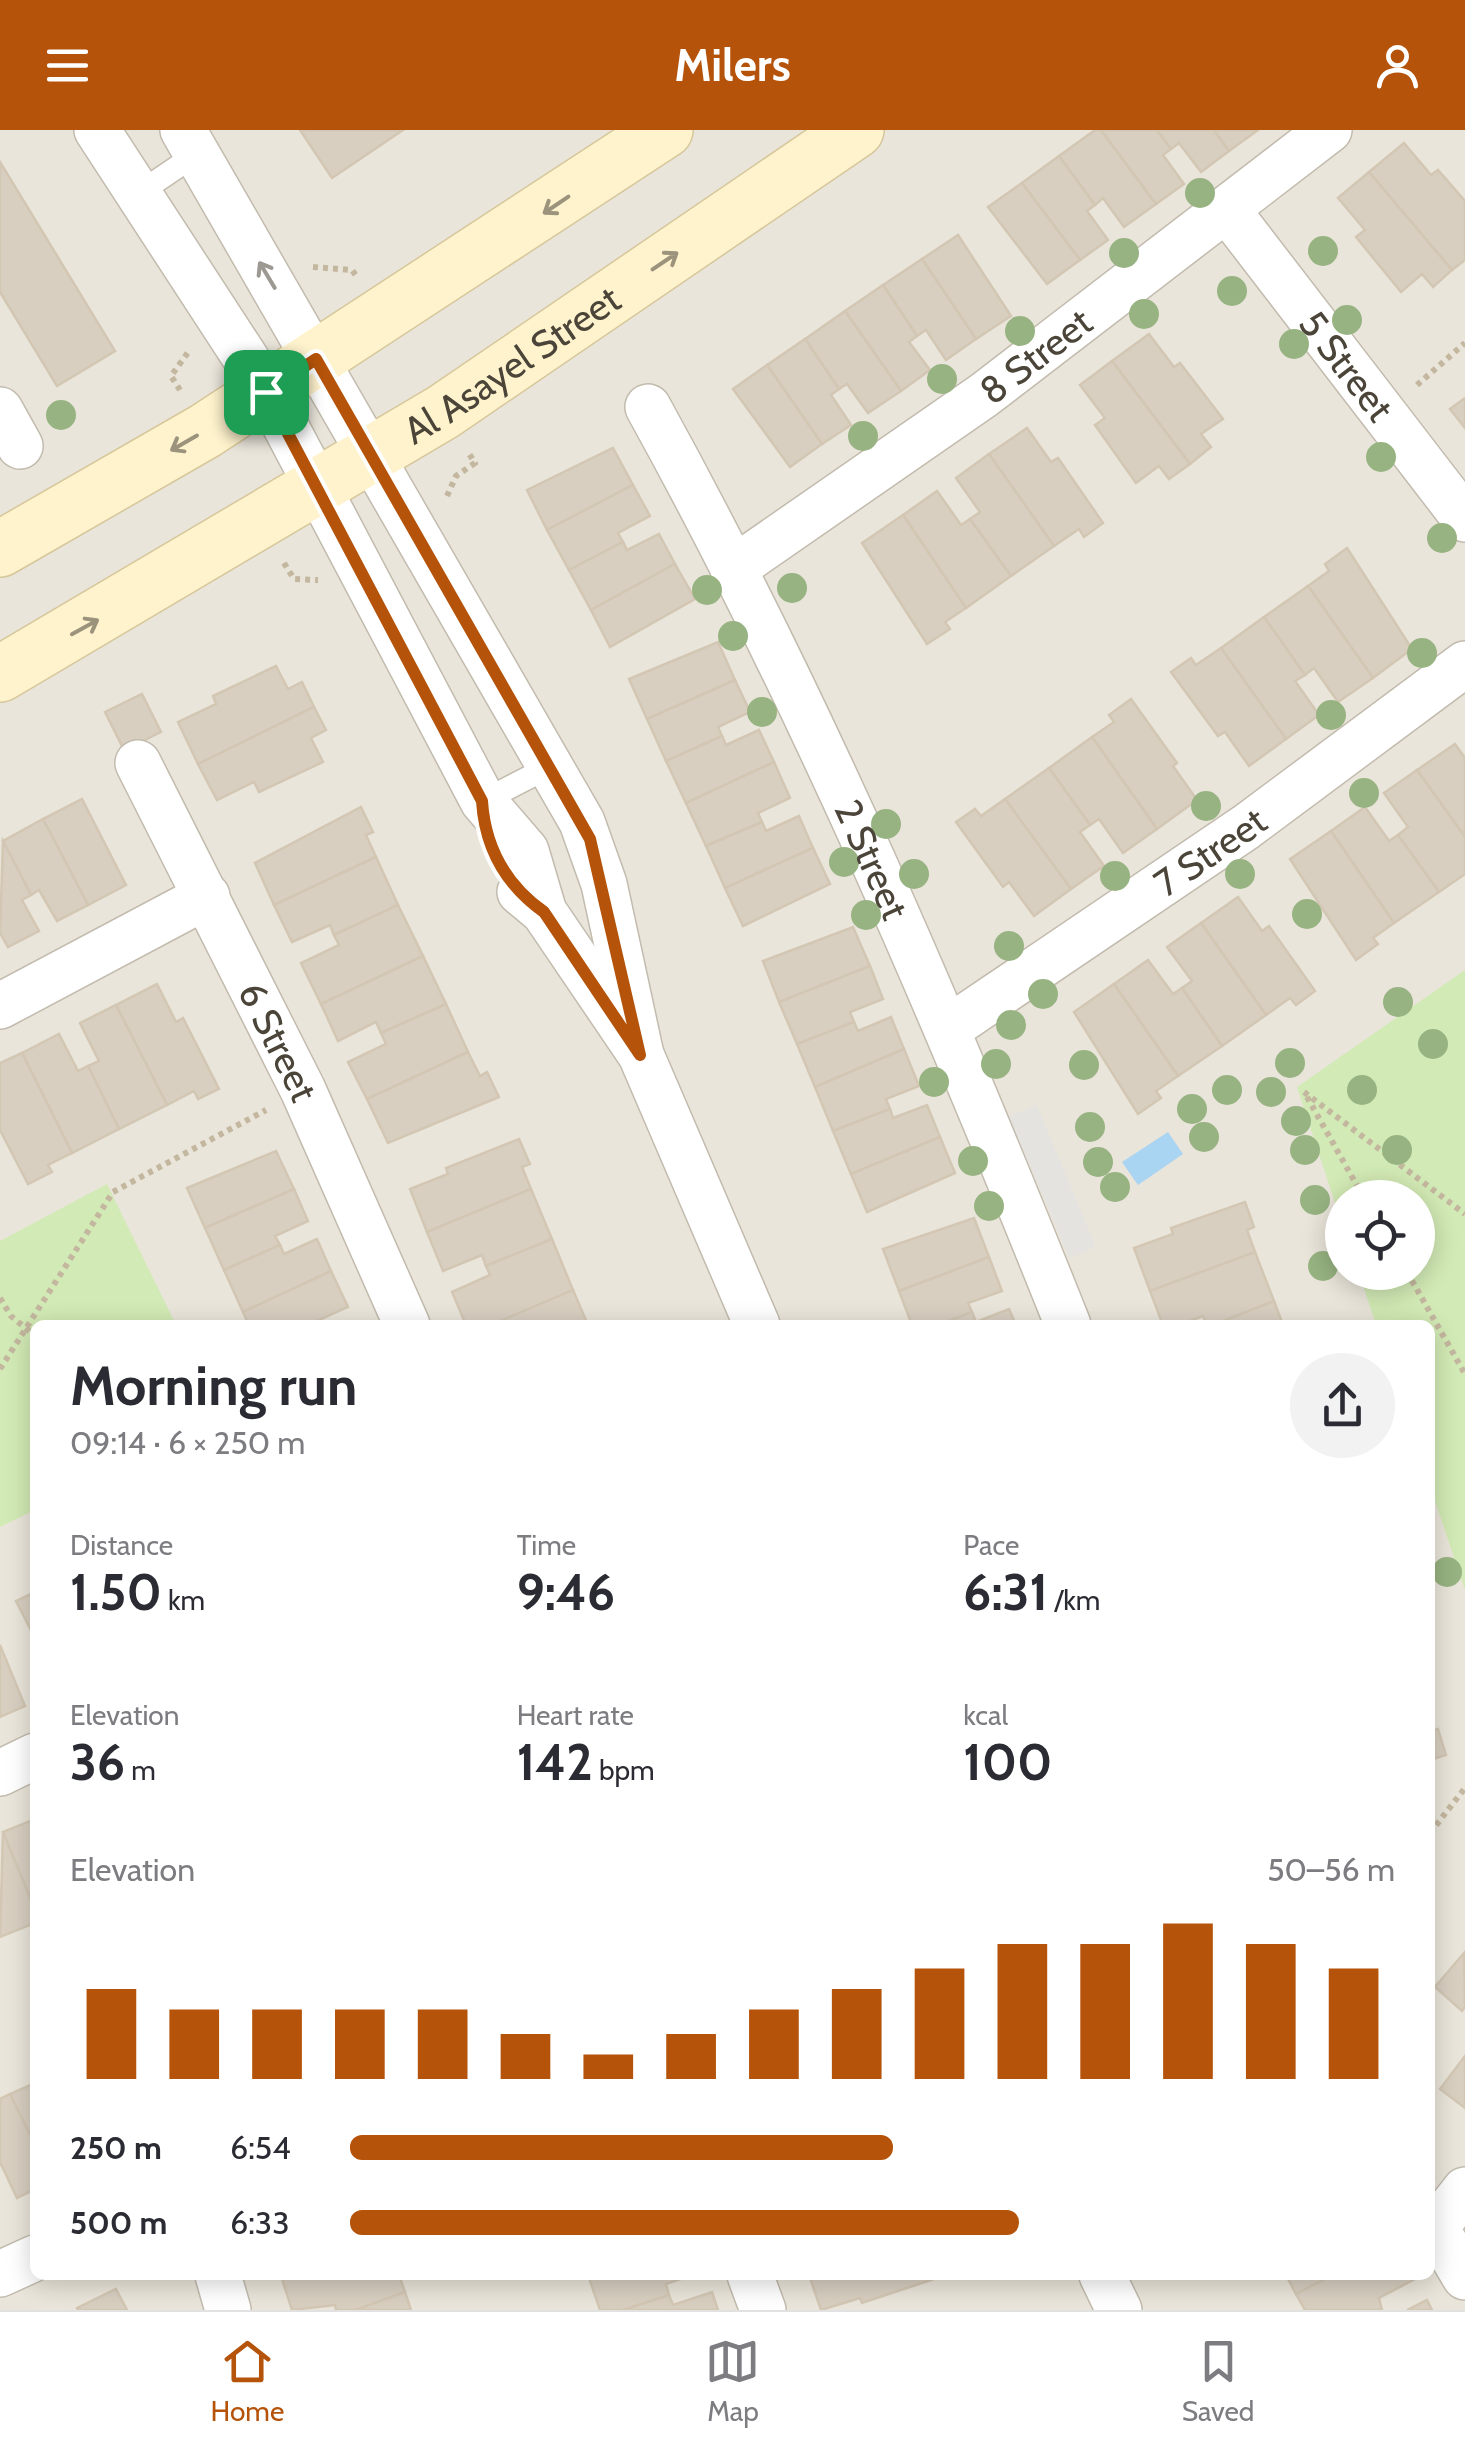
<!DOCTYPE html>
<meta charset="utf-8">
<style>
:root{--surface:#fff;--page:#f2f2f3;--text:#2b2b33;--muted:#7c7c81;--line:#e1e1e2;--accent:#b45309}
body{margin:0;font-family:Cabin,sans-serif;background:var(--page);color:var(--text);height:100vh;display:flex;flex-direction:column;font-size:38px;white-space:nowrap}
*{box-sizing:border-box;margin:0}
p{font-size:32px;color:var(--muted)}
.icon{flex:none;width:55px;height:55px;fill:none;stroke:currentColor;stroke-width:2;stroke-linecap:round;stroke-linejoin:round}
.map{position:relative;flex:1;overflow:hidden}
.side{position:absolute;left:30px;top:1190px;width:1405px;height:960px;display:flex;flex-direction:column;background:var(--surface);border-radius:15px;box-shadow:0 5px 25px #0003}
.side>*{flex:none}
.buttons{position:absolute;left:1325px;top:1050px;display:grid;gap:20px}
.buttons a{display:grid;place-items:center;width:110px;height:110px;border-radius:50%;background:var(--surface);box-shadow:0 5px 25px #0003;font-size:50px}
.pin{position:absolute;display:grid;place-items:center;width:85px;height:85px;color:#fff;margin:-42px;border-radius:20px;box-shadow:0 5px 15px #0006}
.round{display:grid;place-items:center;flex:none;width:105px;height:105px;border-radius:52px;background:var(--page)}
.head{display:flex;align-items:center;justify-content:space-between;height:170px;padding:0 40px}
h1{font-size:55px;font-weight:700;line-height:75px}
.metrics{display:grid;grid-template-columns:repeat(3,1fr);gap:15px;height:170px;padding:10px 40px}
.metrics div{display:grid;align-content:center}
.metrics b{font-size:50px;font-weight:700}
.metrics small{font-size:28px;font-weight:400}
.metrics p{font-size:28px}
.chart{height:280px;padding:20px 40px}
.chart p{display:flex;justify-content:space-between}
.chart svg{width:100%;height:180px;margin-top:10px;stroke:var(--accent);stroke-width:6}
ul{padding:0 40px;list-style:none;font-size:32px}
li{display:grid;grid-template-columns:160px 120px 1fr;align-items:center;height:75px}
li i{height:25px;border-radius:12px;background:var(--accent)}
header{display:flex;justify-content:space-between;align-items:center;height:130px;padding:0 40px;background:var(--accent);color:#fff;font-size:45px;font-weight:700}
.dock{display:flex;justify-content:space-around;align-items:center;height:140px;border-top:2px solid var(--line);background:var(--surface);font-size:28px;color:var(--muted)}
.dock a{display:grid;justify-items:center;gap:5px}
.dock .on{color:var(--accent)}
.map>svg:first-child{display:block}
.residential{fill:#eae5da;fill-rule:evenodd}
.green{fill:#d2eab5}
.parking{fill:#e5e3e0}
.water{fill:#a9d4f2}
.building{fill:#d8cfc1;stroke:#d3c7b4;stroke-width:2.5}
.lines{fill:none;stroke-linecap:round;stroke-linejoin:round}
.lane-casing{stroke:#c2bbae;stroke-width:25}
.street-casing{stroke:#c2bbae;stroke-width:48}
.secondary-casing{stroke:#d6c79b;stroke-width:58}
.path{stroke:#c4b79f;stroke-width:6;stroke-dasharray:5 5;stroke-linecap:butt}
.lane{stroke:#fff;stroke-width:22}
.street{stroke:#fff;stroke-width:45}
.secondary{stroke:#fff3cd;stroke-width:55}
.tree{fill:#97b381}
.oneway{stroke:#9c937c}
.oneway2{stroke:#9c9892}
.route-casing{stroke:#fff;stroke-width:20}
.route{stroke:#b45309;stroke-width:12}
.labels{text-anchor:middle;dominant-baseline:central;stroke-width:9;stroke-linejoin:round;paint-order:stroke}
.street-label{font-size:38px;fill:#4b4439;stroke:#fff}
</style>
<header><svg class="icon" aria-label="menu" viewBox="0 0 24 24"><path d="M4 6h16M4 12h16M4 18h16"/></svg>Milers<svg class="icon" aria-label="person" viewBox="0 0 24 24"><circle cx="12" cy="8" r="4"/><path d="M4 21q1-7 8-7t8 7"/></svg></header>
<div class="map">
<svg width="1465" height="2180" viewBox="0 0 1465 2180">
<rect width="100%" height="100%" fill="#f6f3ec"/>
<path class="residential" d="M0 0H1465V2180H0ZM1342 1068H1418V1142H1342ZM35 1195H1430V2145H35Z"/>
<g class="green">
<polygon points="1465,840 1465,1460 1430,1356 1430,1195 1376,1195 1359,1143 1418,1142 1418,1068 1342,1068 1342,1094 1297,957"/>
<polygon points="107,1054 176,1195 35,1195 35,1380 0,1397 0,1111"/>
</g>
<polygon class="parking" points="1037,975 1096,1117 1069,1128 1009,986"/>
<polygon class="water" points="1168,1002 1183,1024 1138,1055 1122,1032"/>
<g class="building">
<polygon points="300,0 403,0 332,48"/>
<polygon points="1095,0 1101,0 1156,74 1124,97 1103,68 1095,75 1059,26"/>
<polygon points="1101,0 1157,0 1171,19 1163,25 1184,54 1156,74"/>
<polygon points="1157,0 1214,0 1229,21 1201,42 1179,13 1171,19"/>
<polygon points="1214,0 1258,0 1229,21"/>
<polygon points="1404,13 1431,45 1438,40 1465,71 1465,130 1452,140 1369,42"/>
<polygon points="1059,26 1095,75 1087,81 1108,110 1080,130 1022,53"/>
<polygon points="0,32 115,221 57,256 0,162"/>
<polygon points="1369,42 1452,140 1433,157 1422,144 1401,162 1356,107 1365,100 1338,68"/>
<polygon points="1022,53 1080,130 1047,154 988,77"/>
<polygon points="958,105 1011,186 976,209 922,129"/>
<polygon points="922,129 976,209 946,230 926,200 917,206 883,155"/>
<polygon points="883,155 917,206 909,212 930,240 901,261 845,181"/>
<polygon points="845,181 901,261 868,283 847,254 839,259 805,209"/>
<polygon points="1149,204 1174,237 1180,233 1223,289 1201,304 1211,317 1190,334 1112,231"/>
<polygon points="805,209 839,259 831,265 851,295 822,314 767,235"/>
<polygon points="1112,231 1190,334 1169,349 1159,336 1136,353 1095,295 1105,288 1080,255"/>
<polygon points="767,235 822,314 790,337 733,259"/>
<polygon points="1465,268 1465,298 1450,279"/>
<polygon points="1027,298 1051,332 1058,328 1103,393 1084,407 1079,399 1054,416 989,324"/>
<polygon points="613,318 633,355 547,400 527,360"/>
<polygon points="989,324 1054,416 1011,446 970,389 980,382 956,348"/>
<polygon points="633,355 650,386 618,403 623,412 569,440 547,400"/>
<polygon points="937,361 961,395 970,389 1011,446 966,478 903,385"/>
<polygon points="903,385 966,478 945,492 950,499 927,514 862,413"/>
<polygon points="659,404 675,434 591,480 569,440 623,412 627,420"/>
<polygon points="1347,418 1412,519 1373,548 1308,456 1329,441 1325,434"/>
<polygon points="675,434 695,469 610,517 591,480"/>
<polygon points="1308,456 1373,548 1338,572 1314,538 1305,545 1264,487"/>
<polygon points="1264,487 1305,545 1295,551 1319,585 1286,609 1221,518"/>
<polygon points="718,512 735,550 647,589 629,549"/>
<polygon points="1221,518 1286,609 1249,636 1225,602 1218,606 1171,542 1191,528 1196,535"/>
<polygon points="276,536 288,559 302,552 314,577 198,634 178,592 216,574 213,566"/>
<polygon points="735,550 750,582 718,597 722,606 666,631 647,589"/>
<polygon points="142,564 161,602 124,620 105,582"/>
<polygon points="1131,569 1177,633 1173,636 1197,670 1157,699 1092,607 1114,592 1109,585"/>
<polygon points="314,577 326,600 311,608 323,632 259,662 254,652 217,670 198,634"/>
<polygon points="759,600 774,632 686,673 666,631 722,606 726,615"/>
<polygon points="1092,607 1157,699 1123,723 1099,689 1090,695 1049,638"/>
<polygon points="1455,614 1465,628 1465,707 1417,640"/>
<polygon points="774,632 790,668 758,683 762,692 706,716 686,673"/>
<polygon points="1049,638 1090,695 1080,702 1104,736 1071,759 1005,669"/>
<polygon points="1417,640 1465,707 1465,744 1439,762 1398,705 1408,697 1384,663"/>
<polygon points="82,669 126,755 88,775 43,689"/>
<polygon points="1005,669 1071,759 1034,786 1009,752 1003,757 956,692 975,679 981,686"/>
<polygon points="361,677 373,702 366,705 376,727 274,775 255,733"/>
<polygon points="1365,677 1389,711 1398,705 1439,762 1394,793 1331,701"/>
<polygon points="799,686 813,718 725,758 706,716 762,692 766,701"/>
<polygon points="43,689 88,775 57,791 39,760 31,765 3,711"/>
<polygon points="1331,701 1394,793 1373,808 1378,814 1356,830 1290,729"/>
<polygon points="3,711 31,765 22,770 39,801 8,817 0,803"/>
<polygon points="813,718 830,754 743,796 725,758"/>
<polygon points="376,727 398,775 334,805 330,795 292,812 274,775"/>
<polygon points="1238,767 1262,801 1269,796 1315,861 1296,875 1290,868 1266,885 1201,793"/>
<polygon points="398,775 423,826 321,874 301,833 339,815 334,805"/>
<polygon points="1201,793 1266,885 1222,916 1182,858 1192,851 1167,817"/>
<polygon points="853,797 870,836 779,872 763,831"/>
<polygon points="423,826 446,874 381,903 376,892 338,911 321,874"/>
<polygon points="1148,830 1173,864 1182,858 1222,916 1178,946 1114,854"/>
<polygon points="870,836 883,869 850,882 854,892 797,914 779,872"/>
<polygon points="157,854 176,892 183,888 219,959 198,969 194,961 167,975 116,875"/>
<polygon points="1114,854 1178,946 1156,961 1161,968 1138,984 1074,882"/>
<polygon points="446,874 468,922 367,969 348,932 386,914 381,903"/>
<polygon points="116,875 167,975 119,999 88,936 99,931 80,893"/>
<polygon points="891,887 904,919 815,957 797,914 854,892 858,901"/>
<polygon points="59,904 78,941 88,936 119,999 72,1023 22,923"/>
<polygon points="904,919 919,956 886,969 890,979 833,1001 815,957"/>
<polygon points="468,922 480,946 487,942 499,967 388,1013 367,969"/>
<polygon points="22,923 72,1023 48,1035 52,1042 28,1054 0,1000 0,933"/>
<polygon points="927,975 940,1007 851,1044 833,1001 890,979 893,988"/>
<polygon points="940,1007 955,1043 867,1082 851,1044"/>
<polygon points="519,1009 530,1034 522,1037 531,1059 427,1102 410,1059 448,1044 446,1038"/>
<polygon points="276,1021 294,1059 205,1098 187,1058"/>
<polygon points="294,1059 308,1091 275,1106 280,1115 224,1140 205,1098"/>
<polygon points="531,1059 552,1109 486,1136 482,1125 443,1141 427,1102"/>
<polygon points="1245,1072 1254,1097 1247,1100 1255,1122 1150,1161 1134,1118 1173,1104 1171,1098"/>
<polygon points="974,1088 989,1127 899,1161 883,1119"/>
<polygon points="317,1109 331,1141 243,1182 224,1140 280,1115 284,1124"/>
<polygon points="552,1109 573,1160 491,1195 466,1195 452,1162 490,1145 486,1136"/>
<polygon points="1255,1122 1274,1171 1213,1195 1207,1195 1203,1186 1179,1195 1163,1195 1150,1161"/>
<polygon points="989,1127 1002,1161 968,1173 972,1182 938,1195 912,1195 899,1161"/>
<polygon points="331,1141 348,1177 308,1195 249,1195 243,1182"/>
<polygon points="573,1160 588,1195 491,1195"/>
<polygon points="1274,1171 1283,1195 1213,1195"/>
<polygon points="1009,1179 1016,1195 938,1195 972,1182 976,1192"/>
<polygon points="35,1462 35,1506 34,1506 16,1471"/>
<polygon points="0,1515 25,1576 0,1587"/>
<polygon points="1438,1599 1446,1625 1430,1630 1430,1601"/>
<polygon points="35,1689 35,1780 3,1702"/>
<polygon points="3,1702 35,1780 35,1793 0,1807"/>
<polygon points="1464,1823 1465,1877 1462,1881 1435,1857"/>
<polygon points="1465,1926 1465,1978 1440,1959"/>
<polygon points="35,1953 35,2015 10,1964"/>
<polygon points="10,1964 35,2015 35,2059 17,2068 0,2032 0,1969"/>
<polygon points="295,2145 399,2145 405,2162 356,2180 336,2180 335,2175 292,2180 282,2149"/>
<polygon points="588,2145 692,2145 666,2154 669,2165 623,2180 600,2180"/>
<polygon points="809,2145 936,2145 937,2148 862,2173 860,2168 821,2180"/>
<polygon points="1286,2145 1333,2145 1296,2164"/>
<polygon points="1333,2145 1413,2145 1415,2149 1379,2168 1382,2180 1305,2180 1296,2164"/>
<polygon points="116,2159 127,2180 78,2180 77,2178"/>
<polygon points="405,2162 411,2180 356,2180"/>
<polygon points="712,2162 718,2180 623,2180 669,2165 673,2175"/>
<polygon points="1427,2170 1432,2180 1407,2180"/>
</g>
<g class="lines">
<g class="lane-casing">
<g id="lane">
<polyline points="139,63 195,25"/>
<polyline points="483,671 551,636"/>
</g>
</g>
<g class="street-casing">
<g id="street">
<polyline points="97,0 267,261 483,671 526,721 544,782"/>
<polyline points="183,0 582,692 604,754 641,925"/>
<path id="s1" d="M1228 81 1465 389"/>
<path id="s2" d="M648 277C811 572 943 882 1068 1195"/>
<polyline points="0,280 20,316"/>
<path id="s3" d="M733 439 984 265 1329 0"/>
<path id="s4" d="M138 633 303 960 407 1195"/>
<polyline points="520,762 544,782 641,925 757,1195"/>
<polyline points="0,876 207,766"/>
<path id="s5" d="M949 898 1246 697 1465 534"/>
<polyline points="0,1643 35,1626"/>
<polyline points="1430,2088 1465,2147"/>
<polyline points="1435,2098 1465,2060"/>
<polyline points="0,2144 35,2128"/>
<polyline points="218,2145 228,2180"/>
<polyline points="750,2145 763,2180"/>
<polyline points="1102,2145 1119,2180"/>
</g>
</g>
<g class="secondary-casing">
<g id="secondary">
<polyline points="0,419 205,301 665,0"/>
<path id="s6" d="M0 544 443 282 856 0"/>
</g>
</g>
<g class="path">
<polyline points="313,137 352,140 357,147"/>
<polyline points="1417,255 1465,213"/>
<polyline points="180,260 171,246 189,221"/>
<polyline points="447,366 456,346 475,333 468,322"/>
<polyline points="284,433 294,449 318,450"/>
<polyline points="1304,962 1465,1084"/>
<polyline points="1307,967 1364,1068"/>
<polyline points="1407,1142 1465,1244"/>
<polyline points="0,1168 11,1186 35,1206"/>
<polyline points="0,1239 113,1062 266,980"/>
<polyline points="1430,1703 1465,1658"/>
</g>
<use href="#lane" class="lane"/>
<use href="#street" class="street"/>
<use href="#secondary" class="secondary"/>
</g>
<g class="tree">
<circle cx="1200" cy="63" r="15"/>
<circle cx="1323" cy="121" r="15"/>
<circle cx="1124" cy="123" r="15"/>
<circle cx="1232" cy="161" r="15"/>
<circle cx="1144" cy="184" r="15"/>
<circle cx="1347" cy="190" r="15"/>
<circle cx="1020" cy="201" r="15"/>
<circle cx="1294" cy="214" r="15"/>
<circle cx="942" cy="249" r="15"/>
<circle cx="61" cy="285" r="15"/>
<circle cx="863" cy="306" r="15"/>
<circle cx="1381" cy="327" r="15"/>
<circle cx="1442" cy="408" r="15"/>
<circle cx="792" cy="458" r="15"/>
<circle cx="707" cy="460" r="15"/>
<circle cx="733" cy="506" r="15"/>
<circle cx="1422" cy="523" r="15"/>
<circle cx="762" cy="582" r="15"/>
<circle cx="1331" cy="585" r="15"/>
<circle cx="1364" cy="663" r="15"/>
<circle cx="1206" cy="676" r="15"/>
<circle cx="886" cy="694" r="15"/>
<circle cx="844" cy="732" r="15"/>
<circle cx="914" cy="744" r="15"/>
<circle cx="1240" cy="744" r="15"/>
<circle cx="1115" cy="746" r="15"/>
<circle cx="1307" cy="784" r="15"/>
<circle cx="866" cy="785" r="15"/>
<circle cx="1009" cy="816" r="15"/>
<circle cx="1043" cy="864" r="15"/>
<circle cx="1398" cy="872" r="15"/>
<circle cx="1011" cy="895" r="15"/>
<circle cx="1433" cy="914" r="15"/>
<circle cx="1290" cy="933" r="15"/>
<circle cx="996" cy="934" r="15"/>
<circle cx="1084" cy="935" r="15"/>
<circle cx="934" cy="952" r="15"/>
<circle cx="1227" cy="960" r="15"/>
<circle cx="1362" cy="960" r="15"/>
<circle cx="1271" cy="962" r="15"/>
<circle cx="1192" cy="979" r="15"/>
<circle cx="1296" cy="991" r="15"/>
<circle cx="1090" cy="997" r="15"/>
<circle cx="1204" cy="1007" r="15"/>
<circle cx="1305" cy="1020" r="15"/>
<circle cx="1397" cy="1020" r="15"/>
<circle cx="973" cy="1031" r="15"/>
<circle cx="1098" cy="1032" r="15"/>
<circle cx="1115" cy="1057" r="15"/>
<circle cx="1315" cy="1070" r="15"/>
<circle cx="989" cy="1076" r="15"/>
<circle cx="1323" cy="1136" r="15"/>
<circle cx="1447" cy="1442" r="15"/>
</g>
<defs><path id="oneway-shaft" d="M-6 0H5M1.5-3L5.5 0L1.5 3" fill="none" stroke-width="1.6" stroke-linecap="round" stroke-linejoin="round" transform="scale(2.5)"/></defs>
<g class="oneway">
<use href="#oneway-shaft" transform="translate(556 75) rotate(146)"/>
<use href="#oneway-shaft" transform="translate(665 131) rotate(-34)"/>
<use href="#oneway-shaft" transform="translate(184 313) rotate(150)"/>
<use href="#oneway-shaft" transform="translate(85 497) rotate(-29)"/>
</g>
<use class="oneway2" href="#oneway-shaft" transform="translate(267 145) rotate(-121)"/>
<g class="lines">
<g class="route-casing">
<path id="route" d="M316 229 590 709 640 925 544 782C506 755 485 718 482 671L266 262Z"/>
</g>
<use href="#route" class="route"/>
</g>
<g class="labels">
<g class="street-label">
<text stroke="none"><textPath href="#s3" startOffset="370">8 Street</textPath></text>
<text stroke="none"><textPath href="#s6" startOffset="598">Al Asayel Street</textPath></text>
<text stroke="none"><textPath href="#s1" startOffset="195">5 Street</textPath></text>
<text stroke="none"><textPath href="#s5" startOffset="315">7 Street</textPath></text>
<text stroke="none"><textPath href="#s2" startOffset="505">2 Street</textPath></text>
<text stroke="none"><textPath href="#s4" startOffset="312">6 Street</textPath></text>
</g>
</g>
</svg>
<div class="buttons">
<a><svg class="icon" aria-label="locate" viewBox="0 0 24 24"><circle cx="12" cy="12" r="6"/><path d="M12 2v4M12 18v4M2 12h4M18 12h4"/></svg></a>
</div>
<div class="pin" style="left:266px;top:262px;background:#1e9e55"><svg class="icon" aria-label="arrive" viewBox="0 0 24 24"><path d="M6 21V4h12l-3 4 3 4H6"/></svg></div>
<section class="side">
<div class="head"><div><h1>Morning run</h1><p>09:14 · 6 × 250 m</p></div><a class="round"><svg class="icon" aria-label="share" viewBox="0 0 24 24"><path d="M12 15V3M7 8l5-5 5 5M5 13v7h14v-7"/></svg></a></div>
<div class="metrics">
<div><p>Distance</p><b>1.50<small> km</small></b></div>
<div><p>Time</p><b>9:46</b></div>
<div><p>Pace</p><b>6:31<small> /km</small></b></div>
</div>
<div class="metrics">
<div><p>Elevation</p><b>36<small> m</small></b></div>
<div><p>Heart rate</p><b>142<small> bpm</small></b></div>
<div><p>kcal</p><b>100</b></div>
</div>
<div class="chart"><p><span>Elevation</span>50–56 m</p>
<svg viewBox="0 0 160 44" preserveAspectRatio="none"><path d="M5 44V22M15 44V27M25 44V27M35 44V27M45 44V27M55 44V33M65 44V38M75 44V33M85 44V27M95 44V22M105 44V17M115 44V11M125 44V11M135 44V6M145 44V11M155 44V17"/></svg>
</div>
<ul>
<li><b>250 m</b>6:54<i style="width:52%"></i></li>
<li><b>500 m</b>6:33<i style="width:64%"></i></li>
</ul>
</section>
</div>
<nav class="dock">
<a class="on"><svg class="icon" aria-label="home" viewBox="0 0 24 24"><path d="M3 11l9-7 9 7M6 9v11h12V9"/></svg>Home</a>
<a><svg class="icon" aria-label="map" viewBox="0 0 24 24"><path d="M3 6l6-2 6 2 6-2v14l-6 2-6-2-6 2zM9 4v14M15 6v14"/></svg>Map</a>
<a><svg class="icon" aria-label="saved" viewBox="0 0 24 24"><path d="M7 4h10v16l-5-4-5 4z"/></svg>Saved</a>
</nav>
